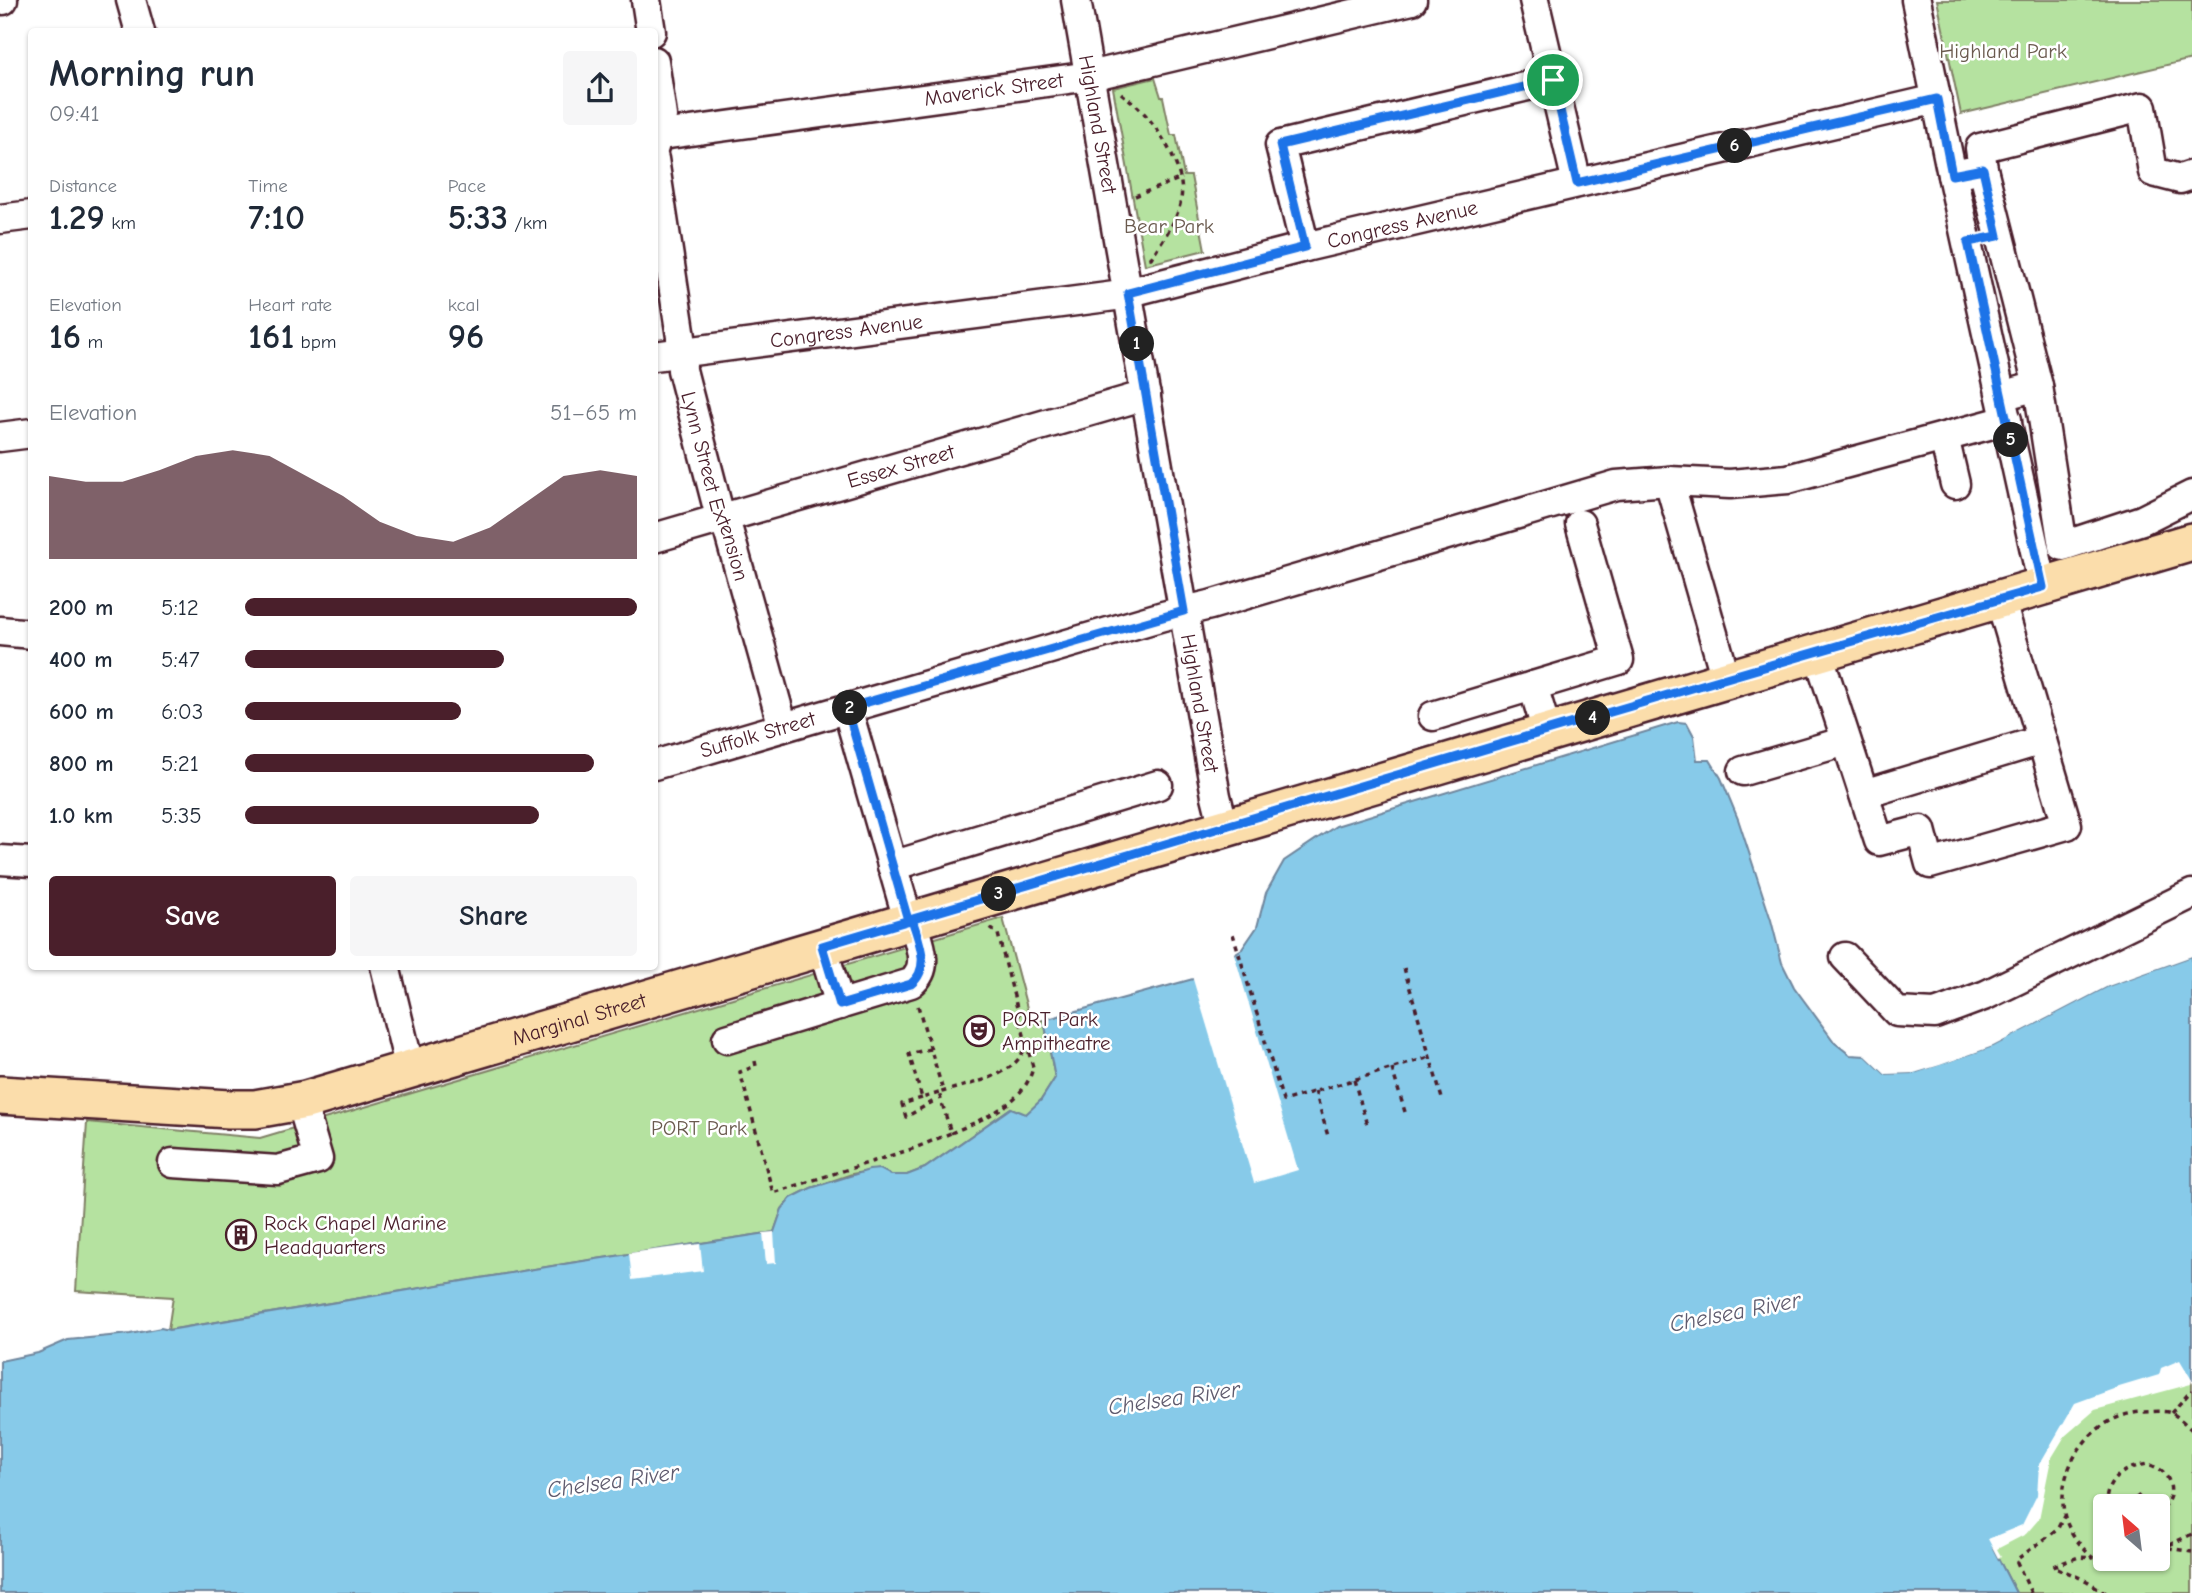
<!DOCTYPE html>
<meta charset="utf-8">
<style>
:root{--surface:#fff;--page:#f6f6f7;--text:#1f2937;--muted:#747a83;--accent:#4a1f2b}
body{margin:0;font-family:"Comic Neue",sans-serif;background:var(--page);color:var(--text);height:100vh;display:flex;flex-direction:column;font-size:26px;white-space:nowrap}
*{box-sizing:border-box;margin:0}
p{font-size:23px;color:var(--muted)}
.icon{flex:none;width:38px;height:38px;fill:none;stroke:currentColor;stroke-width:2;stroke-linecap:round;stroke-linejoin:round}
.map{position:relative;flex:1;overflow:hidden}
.side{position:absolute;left:28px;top:28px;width:630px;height:942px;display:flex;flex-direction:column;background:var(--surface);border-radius:7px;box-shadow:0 2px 5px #0004}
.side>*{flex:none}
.needle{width:46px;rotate:332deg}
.buttons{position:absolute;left:2093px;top:1494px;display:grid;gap:14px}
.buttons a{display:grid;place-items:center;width:77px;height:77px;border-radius:7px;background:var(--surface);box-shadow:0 2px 5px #0004;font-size:35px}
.pin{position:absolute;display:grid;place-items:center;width:60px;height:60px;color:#fff;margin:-30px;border:4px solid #fff;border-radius:50%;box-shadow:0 2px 7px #0007}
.km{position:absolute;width:35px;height:35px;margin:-18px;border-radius:50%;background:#222;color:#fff;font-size:19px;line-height:35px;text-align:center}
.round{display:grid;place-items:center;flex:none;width:74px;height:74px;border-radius:7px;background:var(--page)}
.overview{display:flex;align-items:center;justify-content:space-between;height:119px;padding:0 21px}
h1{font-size:38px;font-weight:700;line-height:52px}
.figures{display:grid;grid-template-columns:repeat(3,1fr);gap:10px;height:119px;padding:7px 21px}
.figures div{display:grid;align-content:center}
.figures b{font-size:35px;font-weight:700}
.figures small{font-size:19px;font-weight:400}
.figures p{font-size:19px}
.chart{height:196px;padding:14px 21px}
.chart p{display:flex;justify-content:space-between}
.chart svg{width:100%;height:126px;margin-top:7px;fill:var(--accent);opacity:.7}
.button{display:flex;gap:14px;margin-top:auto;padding:14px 21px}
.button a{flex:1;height:80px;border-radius:7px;background:var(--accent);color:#fff;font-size:28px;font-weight:700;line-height:80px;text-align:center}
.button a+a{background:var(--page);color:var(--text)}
ul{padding:0 21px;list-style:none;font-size:23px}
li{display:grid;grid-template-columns:112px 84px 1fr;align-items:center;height:52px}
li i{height:18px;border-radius:9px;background:var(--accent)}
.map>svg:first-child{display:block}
.green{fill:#b5e2a0;stroke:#808066;stroke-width:2;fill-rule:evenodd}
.water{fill:#87cae9;stroke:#6f869d;stroke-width:2}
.pier{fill:#fff}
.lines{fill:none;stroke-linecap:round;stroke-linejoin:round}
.minor-casing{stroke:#4a1f2b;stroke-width:33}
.major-casing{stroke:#4a1f2b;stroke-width:42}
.path{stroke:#4a1f2b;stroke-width:3.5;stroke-dasharray:5 5;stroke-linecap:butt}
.minor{stroke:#fff;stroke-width:28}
.major{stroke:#fbddab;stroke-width:37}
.route-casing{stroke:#fff;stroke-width:14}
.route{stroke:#1a73e8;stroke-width:9}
.labels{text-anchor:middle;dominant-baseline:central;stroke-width:5;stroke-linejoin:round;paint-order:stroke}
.park-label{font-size:21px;fill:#6a5a4e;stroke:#fff}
.street-label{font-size:21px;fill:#4a1f2b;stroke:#fff}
.poi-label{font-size:21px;fill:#4a1f2b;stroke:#fff;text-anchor:start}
.water-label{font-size:23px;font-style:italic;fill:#5f5b6e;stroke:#fff}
</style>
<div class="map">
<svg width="2192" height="1593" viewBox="0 0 2192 1593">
<rect width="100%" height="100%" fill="#fff"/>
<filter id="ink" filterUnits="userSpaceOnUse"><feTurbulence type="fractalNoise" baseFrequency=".0143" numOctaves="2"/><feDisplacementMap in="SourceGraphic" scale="14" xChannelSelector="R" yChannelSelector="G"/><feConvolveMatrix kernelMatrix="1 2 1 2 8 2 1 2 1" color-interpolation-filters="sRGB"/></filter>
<g filter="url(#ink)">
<g class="green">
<polygon points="1937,0 2192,0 2192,59 1961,114"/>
<polygon points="1155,78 1161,97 1163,97 1171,135 1176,135 1184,176 1191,176 1205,250 1145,265 1113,88"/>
<polygon points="1003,918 1031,1023 1044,1020 1055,1078 1041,1100 1026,1115 1011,1108 925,1168 907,1175 891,1175 880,1169 852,1174 811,1188 791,1198 782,1209 774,1232 570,1263 168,1330 173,1297 76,1291 87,1122 260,1138"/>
<path d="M2180 1360 2192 1384V1593H2016L1988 1539 2075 1403ZM2105 1507H2158V1559H2105Z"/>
</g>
<polygon class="water" points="1678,722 1687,723 1694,736 1697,760 1710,760 1721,778 1738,819 1771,920 1782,963 1794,987 1835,1043 1850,1055 1866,1056 1885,1074 1914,1073 1993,1046 2108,986 2192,956 2192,1380 2157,1388 2093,1407 2062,1434 2048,1457 2035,1517 1993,1548 2016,1593 0,1593 0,1361 38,1353 68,1340 130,1334 161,1328 169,1330 570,1263 774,1232 782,1209 791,1198 811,1188 869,1170 880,1169 891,1175 907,1175 925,1168 1011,1108 1026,1114 1041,1100 1055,1078 1044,1020 1193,979 1242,949 1257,927 1266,893 1284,861 1336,826"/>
<g class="pier">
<polygon points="1233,950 1298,1170 1254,1183 1192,976"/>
<polygon points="2192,953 2192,956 2108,986 1993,1046 1940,1065 1914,1073 1885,1074 1866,1056 1870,1055 1887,1070 1913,1070 1939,1062 1992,1042 2106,983"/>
<polygon points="774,1232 776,1263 766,1264 763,1233"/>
<polygon points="700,1244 703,1271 632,1280 629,1253"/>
<polygon points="2180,1360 2192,1380 2191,1384 2095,1410 2065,1436 2051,1459 2039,1519 2026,1534 1997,1549 2001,1556 1998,1558 1988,1539 2022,1525 2037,1495 2039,1465 2075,1403 2119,1387 2159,1375 2161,1368"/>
</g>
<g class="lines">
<g class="minor-casing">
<g id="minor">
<polyline points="0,0 3,0"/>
<polyline points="131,0 140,32"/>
<polyline points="646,0 651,32"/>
<path id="s1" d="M1076 0 1216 796 1224 828"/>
<polyline points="1534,0 1577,183"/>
<polyline points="1916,0 1952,175 2043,587"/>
<polyline points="654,61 662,116 654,147"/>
<path id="s2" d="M654 136 1090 76 1412 0"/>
<path id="s3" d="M654 159 681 337 682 370 717 505 729 533 783 727"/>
<polyline points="1983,169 2038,386"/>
<polyline points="1952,175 1983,169 1980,148 2142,107 2153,172 2180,179 2192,175"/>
<polyline points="0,219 32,215"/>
<polyline points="1305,247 1280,145 1553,80"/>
<path id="s4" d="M654 356 1115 296 1305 247 1937 99"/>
<polyline points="2001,396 2038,386 2063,546 2142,520 2192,495"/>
<polyline points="0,437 32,433"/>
<polyline points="1944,437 1955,484"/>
<polyline points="1669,481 1726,679"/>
<path id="s5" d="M654 538 1146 395"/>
<polyline points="0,631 32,634"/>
<polyline points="1818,653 1879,841 1921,830 1930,864 2067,825 2000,599"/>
<polyline points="1533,686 1547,732"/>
<polyline points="847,708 908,920"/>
<polyline points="1433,716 1619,660 1580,524"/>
<path id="s6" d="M654 765 1163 616 1210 605 1616 485 1669 481 1730 484 1788 479 2007 420"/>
<polyline points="1743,771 1846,741"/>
<polyline points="1864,794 2042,740"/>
<polyline points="0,860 32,862"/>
<polyline points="892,866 1158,785"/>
<polyline points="822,946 840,1005"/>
<polyline points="1845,957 1897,1012 1935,1014 1986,995 2192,894"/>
<polyline points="385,966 410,1069"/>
<path d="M727 1039 911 983C932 967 918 940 912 919"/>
<polyline points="173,1163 278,1170 318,1159 301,1101"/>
</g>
</g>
<g class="major-casing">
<g id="major">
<path id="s7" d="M0 1095 229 1109H255L306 1100 2192 542"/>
</g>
</g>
<g class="path">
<path d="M1121 93C1128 99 1136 104 1142 111 1161 131 1186 172 1181 199 1178 221 1162 240 1151 258L1146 259"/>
<polyline points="1135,196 1182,178"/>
<polyline points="1233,934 1283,1101 1430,1057"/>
<polyline points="1404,968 1443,1102"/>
<polyline points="918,1006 943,1091"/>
<polyline points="930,1049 909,1054 922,1098 939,1093"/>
<path d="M755 1061 756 1066 740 1072 773 1193 915 1148 951 1133 939 1093C968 1083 1019 1078 1026 1043L998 934 990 928"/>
<polyline points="1392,1069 1405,1112"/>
<polyline points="1354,1080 1367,1125"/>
<polyline points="1315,1091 1328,1136"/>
<polyline points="922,1098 902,1104 906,1117 934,1101"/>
<path d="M951 1133C981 1120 1026 1103 1033 1067L1027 1046"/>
<polyline points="2171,1413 2192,1390"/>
<path d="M2106 1507C2105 1479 2123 1468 2148 1464 2153 1466 2161 1469 2164 1473 2175 1486 2172 1503 2158 1510"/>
<polyline points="2135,1507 2133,1501 2142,1493"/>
<polyline points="2169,1545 2192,1534"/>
<polyline points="2158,1546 2192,1552"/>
<polyline points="2031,1593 2016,1560 2057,1530 2064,1516"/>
<path d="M2106 1593 2087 1581 2053 1566 2079 1557 2093 1558C2081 1547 2067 1530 2064 1513 2056 1465 2094 1413 2144 1412 2152 1412 2164 1410 2171 1413 2178 1416 2186 1425 2192 1430"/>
</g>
<use href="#minor" class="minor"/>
<use href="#major" class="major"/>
</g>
</g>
<g class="lines" filter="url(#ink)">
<g class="route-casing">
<path id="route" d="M1553 80 1280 145 1305 247 1128 293 1184 611 847 708 908 920 912 919C918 940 932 967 911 984L840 1005 822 946C1229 826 1635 702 2043 587L1968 242 1998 236 1983 169 1952 175 1937 99 1577 183 1553 80"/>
</g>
<use href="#route" class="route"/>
</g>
<defs>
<g id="theatre-ring" transform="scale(1.575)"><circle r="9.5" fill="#fff" stroke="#4a1f2b" stroke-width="1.5"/><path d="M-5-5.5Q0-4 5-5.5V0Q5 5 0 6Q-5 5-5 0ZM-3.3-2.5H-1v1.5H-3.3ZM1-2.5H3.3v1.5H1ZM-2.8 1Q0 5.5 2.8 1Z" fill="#4a1f2b"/></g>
<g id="building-ring" transform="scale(1.575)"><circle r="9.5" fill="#fff" stroke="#4a1f2b" stroke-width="1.5"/><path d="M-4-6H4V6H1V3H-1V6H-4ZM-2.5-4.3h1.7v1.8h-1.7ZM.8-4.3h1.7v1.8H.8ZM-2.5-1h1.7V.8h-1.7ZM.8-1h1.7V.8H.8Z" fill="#4a1f2b"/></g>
</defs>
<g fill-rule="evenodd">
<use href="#theatre-ring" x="979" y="1031"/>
<use href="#building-ring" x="241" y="1235"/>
</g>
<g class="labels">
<g class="park-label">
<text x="2003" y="51">Highland Park</text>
<text x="1169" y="226">Bear Park</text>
<text x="699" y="1128">PORT Park</text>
</g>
<g class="street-label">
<text stroke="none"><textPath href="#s2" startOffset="343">Maverick Street</textPath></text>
<text stroke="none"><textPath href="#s1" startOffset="126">Highland Street</textPath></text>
<text stroke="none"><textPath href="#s4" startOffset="761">Congress Avenue</textPath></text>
<text stroke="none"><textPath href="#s4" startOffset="194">Congress Avenue</textPath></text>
<text stroke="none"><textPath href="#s5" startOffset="257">Essex Street</textPath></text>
<text stroke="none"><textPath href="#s3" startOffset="334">Lynn Street Extension</textPath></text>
<text stroke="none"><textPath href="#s1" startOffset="714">Highland Street</textPath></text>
<text stroke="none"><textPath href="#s6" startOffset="108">Suffolk Street</textPath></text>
<text stroke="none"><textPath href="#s7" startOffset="592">Marginal Street</textPath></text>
</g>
<g class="poi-label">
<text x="1002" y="1019">PORT Park<tspan x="1002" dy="24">Ampitheatre</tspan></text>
<text x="264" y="1223">Rock Chapel Marine<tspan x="264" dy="24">Headquarters</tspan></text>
</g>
<g class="water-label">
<text transform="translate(1735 1312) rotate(-11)">Chelsea River</text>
<text transform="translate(1174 1398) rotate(-8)">Chelsea River</text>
<text transform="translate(613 1481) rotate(-8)">Chelsea River</text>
</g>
</g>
</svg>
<div class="buttons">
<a><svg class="needle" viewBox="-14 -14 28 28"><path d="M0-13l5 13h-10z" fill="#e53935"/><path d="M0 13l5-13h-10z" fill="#747a83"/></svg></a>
</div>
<div class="pin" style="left:1553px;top:80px;background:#1e9e55"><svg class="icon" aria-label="arrive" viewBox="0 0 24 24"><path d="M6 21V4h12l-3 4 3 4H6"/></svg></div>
<b class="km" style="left:1137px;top:344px">1</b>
<b class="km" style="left:850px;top:708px">2</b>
<b class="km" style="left:999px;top:894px">3</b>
<b class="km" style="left:1593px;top:718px">4</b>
<b class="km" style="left:2011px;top:440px">5</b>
<b class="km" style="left:1735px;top:146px">6</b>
<section class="side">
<div class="overview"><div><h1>Morning run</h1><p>09:41</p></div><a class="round"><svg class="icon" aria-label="share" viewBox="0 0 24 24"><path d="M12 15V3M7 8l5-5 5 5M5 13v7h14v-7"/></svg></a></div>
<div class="figures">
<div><p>Distance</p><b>1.29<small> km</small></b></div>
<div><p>Time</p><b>7:10</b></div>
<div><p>Pace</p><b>5:33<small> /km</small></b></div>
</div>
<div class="figures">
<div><p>Elevation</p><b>16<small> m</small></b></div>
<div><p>Heart rate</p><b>161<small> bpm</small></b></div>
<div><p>kcal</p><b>96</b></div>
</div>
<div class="chart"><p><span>Elevation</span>51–65 m</p>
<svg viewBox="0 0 160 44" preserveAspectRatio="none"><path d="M0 44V15L10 17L20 17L30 13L40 8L50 6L60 8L70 15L80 22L90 31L100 36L110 38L120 33L130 24L140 15L150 13L160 15V44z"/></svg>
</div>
<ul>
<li><b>200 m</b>5:12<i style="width:100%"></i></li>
<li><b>400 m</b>5:47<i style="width:66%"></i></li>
<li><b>600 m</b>6:03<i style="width:55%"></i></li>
<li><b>800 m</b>5:21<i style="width:89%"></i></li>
<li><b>1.0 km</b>5:35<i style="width:75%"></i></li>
</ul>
<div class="button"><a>Save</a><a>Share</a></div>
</section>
</div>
